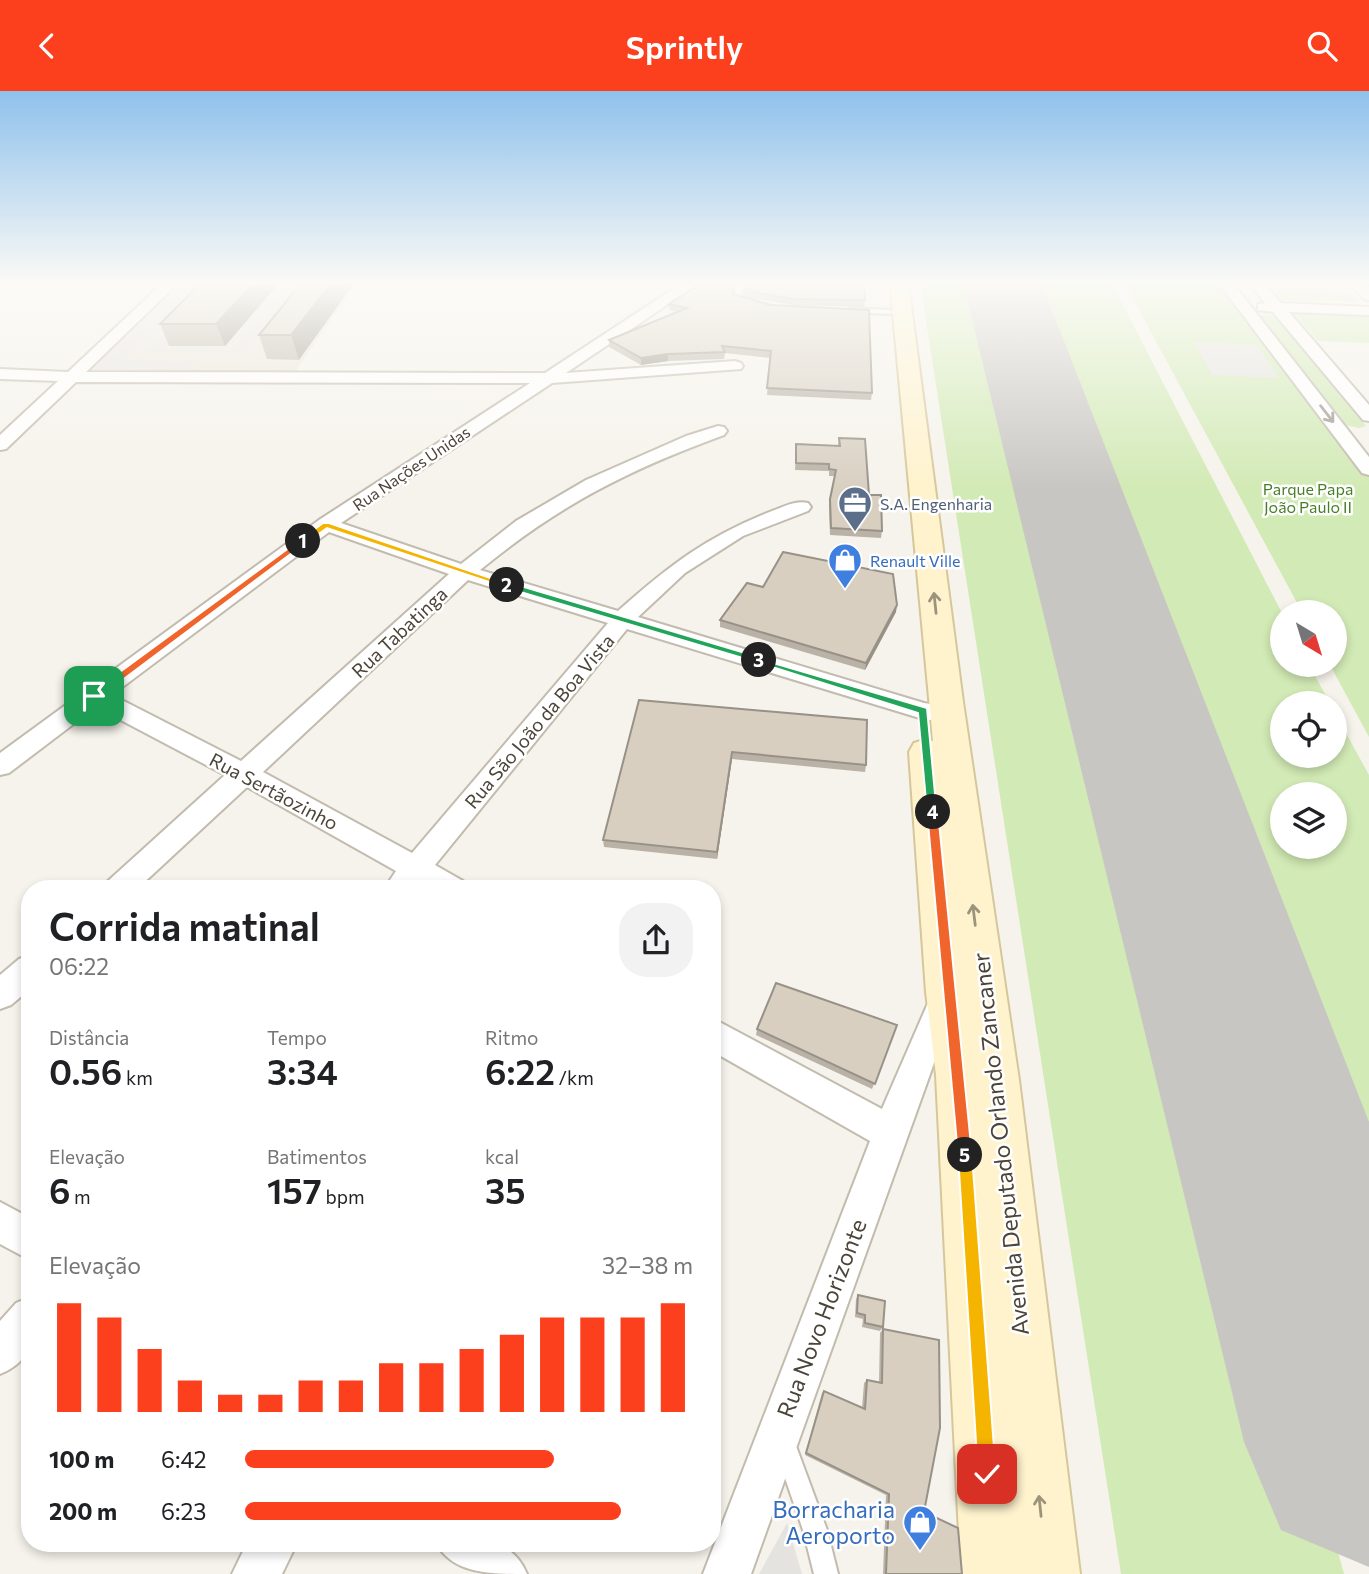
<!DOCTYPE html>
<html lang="pt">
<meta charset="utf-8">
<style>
:root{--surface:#fff;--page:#f2f2f2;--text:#202124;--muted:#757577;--accent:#fc3f1d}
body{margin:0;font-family:Commissioner,sans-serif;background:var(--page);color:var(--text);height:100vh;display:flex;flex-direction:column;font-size:26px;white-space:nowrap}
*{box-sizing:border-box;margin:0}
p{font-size:23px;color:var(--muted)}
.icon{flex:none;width:38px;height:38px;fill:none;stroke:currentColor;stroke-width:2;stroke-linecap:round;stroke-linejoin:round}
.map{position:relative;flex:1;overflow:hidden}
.panel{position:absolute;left:21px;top:789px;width:700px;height:672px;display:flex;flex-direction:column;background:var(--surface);border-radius:28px;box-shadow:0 4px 10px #0003}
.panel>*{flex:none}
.needle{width:46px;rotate:142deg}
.fabs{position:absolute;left:1270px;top:509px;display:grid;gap:14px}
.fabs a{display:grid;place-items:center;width:77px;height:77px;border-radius:50%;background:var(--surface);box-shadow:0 4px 10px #0003;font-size:35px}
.pin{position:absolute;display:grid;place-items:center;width:60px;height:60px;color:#fff;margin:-30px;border-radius:14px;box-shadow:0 4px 10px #0006}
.km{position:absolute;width:35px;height:35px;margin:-18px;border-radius:50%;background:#222;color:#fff;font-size:19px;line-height:35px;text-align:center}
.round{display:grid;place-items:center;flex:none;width:74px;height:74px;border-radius:28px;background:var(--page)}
.headline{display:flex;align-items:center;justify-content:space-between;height:119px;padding:0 28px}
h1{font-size:38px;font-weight:600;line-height:52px}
.stats{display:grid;grid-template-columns:repeat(3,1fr);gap:10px;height:119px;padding:7px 28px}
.stats div{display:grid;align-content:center}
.stats b{font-size:35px;font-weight:600}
.stats small{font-size:19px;font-weight:400}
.stats p{font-size:19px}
.chart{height:196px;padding:14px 28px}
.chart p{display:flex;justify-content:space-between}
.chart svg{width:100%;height:126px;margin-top:7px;stroke:var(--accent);stroke-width:6}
ul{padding:0 28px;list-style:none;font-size:23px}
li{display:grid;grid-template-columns:112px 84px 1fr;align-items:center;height:52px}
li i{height:18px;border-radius:9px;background:var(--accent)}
header{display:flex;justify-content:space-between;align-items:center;height:91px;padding:0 28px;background:var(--accent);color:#fff;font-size:32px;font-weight:600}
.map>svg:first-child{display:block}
.residential{fill:#eae5da}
.green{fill:#d2eab5;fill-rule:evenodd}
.parking{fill:#e5e3e0}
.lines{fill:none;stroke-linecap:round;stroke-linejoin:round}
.runway{fill:#c8c6c3;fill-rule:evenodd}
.service-casing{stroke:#c2bbae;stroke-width:4}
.minor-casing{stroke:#c2bbae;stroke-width:4}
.secondary-casing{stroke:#d6c79b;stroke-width:4}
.service{fill:#fff;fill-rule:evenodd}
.minor{fill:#fff;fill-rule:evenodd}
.secondary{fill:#fff3cd;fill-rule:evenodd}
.wall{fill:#bab2a6}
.shaded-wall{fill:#979187}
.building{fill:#d8cfc1;stroke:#979187;stroke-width:2}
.oneway{stroke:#9c9892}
.oneway2{stroke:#9c937c}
.split-1{fill:#f0652b;stroke:#fff;stroke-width:2}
.split-2{fill:#f5b400;stroke:#fff;stroke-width:2}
.split-3{fill:#22a559;stroke:#fff;stroke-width:2}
.split-4{fill:#22a559;stroke:#fff;stroke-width:2}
.split-5{fill:#f0652b;stroke:#fff;stroke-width:2}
.split-6{fill:#f5b400;stroke:#fff;stroke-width:2}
.labels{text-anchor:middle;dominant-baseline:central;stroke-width:5;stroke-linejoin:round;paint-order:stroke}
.far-street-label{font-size:16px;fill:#4b4439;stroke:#fff}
.far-park-label{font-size:16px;fill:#4a7f2a;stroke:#fff}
.far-service-label{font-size:16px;fill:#4e5e75;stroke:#fff;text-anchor:start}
.far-shop-label{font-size:16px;fill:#366cbe;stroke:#fff;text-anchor:start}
.street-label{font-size:19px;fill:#4b4439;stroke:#fff}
.near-street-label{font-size:23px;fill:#4b4439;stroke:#fff}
.near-shop-label{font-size:23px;fill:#366cbe;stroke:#fff;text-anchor:end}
</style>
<header><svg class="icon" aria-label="back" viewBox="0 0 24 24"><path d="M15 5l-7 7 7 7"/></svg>Sprintly<svg class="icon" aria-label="search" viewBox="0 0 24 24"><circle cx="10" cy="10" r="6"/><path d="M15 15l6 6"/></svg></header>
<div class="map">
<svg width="1369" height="1483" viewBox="0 0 1369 1483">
<rect width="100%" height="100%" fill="#f6f3ec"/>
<polygon class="residential" points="180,191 357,191 295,281 89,279"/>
<g class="green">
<polygon points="920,191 982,191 1344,1483 1121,1483"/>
<path d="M1022 191H1111L1283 524V574H1309L1330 612H1283V665H1335V622L1369 684V1189ZM1283 704H1335V756H1283Z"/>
<polygon points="1124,191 1224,191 1369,386 1369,646 1330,574 1335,574 1335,522 1302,521"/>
<polygon points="1277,200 1350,203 1358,210 1291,210 1283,208"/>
<polygon points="1313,220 1369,225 1369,252 1318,250 1294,222"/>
<polygon points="1265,223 1280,226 1366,335 1359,337 1344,334 1260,225"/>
</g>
<g class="parking">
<polygon points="183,191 200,191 124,269 194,270 188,278 96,277"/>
<polygon points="283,191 299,191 241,264 145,263 193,212 204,213 162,258 232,259"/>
<polygon points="1194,251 1257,254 1279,287 1212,284"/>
<polygon points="787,1432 802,1483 759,1483"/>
</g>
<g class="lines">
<polygon class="runway" points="963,191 1041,191 1369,1031 1369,1476 1281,1439 1244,1351"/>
<g class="service-casing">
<g id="service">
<polygon points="738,191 745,191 740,205 754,208 754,212 734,207"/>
<polygon points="851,217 889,219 893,221 889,223 848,221"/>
<polygon points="785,1344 793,1347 796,1355 827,1439 838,1483 814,1483 803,1439 774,1355 777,1347"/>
</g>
</g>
<g class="minor-casing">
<g id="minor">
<path d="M164 191H179L86 281 545 282 684 191H701L566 282 735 270 741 272 743 275 741 278 552 292 341 432 461 473 516 430 586 389 686 345 718 335 724 336 727 340 724 344C628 379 559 414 480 479L618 520C670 474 706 446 772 420 783 416 796 409 808 412L811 416 808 420 743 445 685 482 638 526 924 612 957 617 960 623 957 629 948 631 923 628 627 538 435 774 463 790 468 798H428L420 794 416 798H384L396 780 247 696 137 798H103L108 790 225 684 96 616 9 682 0 684V662L319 429 530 292 76 291 6 358 0 359V344L58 290 0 288V278L68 281ZM329 441 449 483 241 670 112 604ZM468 489 608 532 412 762 263 681Z"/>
<polygon points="1218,191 1232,191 1369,366 1369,384 1362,382"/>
<polygon points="1248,191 1263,191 1281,212 1369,216 1369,224 1289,221 1369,314 1369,330 1363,329 1273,221 1258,219 1258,213 1265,212"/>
<polygon points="1348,191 1363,191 1369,197 1369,209 1364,208"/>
<polygon points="30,864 30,898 11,914 0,918 0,884 19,868"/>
<polygon points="946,892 957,896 962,906 934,972 751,1483 703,1483 870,1050 712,960 712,927 882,1018 935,896"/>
<polygon points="0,1111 30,1127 30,1169 0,1153"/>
<path d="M30 1206C30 1241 39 1267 0 1283V1230L16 1212Z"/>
<polygon points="247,1452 297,1452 282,1483 232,1483"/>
<path d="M436 1452C474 1452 509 1441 527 1483 489 1483 453 1483 436 1452Z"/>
</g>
</g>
<g class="secondary-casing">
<polygon id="secondary" points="890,191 908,191 963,611 1019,989 1080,1483 961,1483 936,984 926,901 909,661 914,652 927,648 933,650"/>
</g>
<use href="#service" class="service"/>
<use href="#minor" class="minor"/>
<use href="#secondary" class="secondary"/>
</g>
<g class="wall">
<polygon points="202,191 280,191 225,255 169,255 160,233"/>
<polygon points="302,191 299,269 267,268 259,244"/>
<polygon points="703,191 736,191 733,203 872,302 871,309 767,304 770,267 725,262 724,268 668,270 641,274 609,256 609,249 677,221 669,219 669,213"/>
<polygon points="744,197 865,209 864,216 794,214 758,208 743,203"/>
<polygon points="839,347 869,404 882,440 881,447 830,444 829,415 835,385 829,385 829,380 795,379 796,360 838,355"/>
<polygon points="763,496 896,521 865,579 720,536 720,529"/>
<polygon points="639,609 866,674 865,681 732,668 717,768 604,756 603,749"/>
<polygon points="897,934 872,998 756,944 757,938"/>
<polygon points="858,1204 883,1236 880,1240 862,1236 863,1228 855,1226 856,1208"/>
<polygon points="883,1238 924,1421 962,1483 883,1483 886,1404 805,1364 822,1302 824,1300 862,1317 864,1292 867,1289 879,1292 880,1242"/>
</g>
<g class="shaded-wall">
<polygon points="255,191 280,191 225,255 216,233"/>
<polygon points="332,191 355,191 299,269 291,244"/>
<polygon points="668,263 668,270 641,274 641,267"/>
<polygon points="897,514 896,521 865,579 866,572"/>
<polygon points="732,661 732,668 717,768 717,761"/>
</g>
<g class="building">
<polygon points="202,191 255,191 216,233 160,233"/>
<polygon points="302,191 332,191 291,244 259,244"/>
<polygon points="703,191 734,191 732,200 733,203 771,214 869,219 872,302 767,297 771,260 722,255 725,261 668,263 641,267 609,249 687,217 669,213"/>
<polygon points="746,191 864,191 865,209 795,208 758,202 744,197"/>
<polygon points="839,347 865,348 869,404 881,404 882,440 831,437 830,408 836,379 829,378 829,373 796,372 796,353 840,355"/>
<polygon points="783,461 893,483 897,514 866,572 720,529 747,492 763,496"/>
<polygon points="639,609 867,629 866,674 732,661 717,761 603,749"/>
<polygon points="776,892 897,934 875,993 757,938"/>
<polygon points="858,1204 885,1210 883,1236 865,1232 865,1224 857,1222"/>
<polygon points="883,1238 939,1249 940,1337 924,1421 958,1437 962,1483 886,1483 889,1403 806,1362 824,1300 865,1318 867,1289 882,1292"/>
</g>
<defs><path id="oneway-shaft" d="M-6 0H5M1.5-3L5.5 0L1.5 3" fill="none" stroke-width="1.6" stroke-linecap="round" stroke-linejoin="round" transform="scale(1.75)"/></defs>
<use class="oneway" href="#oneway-shaft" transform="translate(1327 323) rotate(52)"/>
<g class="oneway2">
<use href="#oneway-shaft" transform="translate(935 512) rotate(-96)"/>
<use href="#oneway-shaft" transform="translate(974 824) rotate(-97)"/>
<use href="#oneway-shaft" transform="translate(1040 1415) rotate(-96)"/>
</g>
<linearGradient id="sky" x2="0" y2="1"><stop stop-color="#8fc1ec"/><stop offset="0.48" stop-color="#fbfaf6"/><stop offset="1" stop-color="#fbfaf6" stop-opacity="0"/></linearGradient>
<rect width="1369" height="399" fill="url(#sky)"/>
<polygon class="split-1" points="301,448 308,450 97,608 90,608 90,603"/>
<polygon class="split-2" points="323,432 329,432 511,494 504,496 327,437 306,452 301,452 301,448"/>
<polygon class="split-3" points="507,491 762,567 764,569 756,571 504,496 503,494"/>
<polygon class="split-4" points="756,567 927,617 937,724 929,724 927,721 918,622 756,571"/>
<polygon class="split-5" points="933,717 938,721 972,1064 970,1069 965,1072 960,1069 958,1064 927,721"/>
<polygon class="split-6" points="965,1057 970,1059 972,1064 996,1383 994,1390 987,1392 981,1390 978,1383 958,1064 960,1059"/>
<defs>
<g id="office-pin" transform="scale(1.75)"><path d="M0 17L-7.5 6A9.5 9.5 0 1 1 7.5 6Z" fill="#5c6f8a" stroke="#fff"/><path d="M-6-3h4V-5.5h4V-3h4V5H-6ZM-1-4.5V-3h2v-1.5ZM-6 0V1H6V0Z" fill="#fff"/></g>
<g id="shop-pin" transform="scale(1.75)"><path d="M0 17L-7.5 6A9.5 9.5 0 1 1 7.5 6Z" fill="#3f7fe0" stroke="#fff"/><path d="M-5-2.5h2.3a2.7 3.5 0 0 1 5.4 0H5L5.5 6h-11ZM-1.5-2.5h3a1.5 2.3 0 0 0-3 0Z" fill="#fff"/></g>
</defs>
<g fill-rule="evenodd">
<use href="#office-pin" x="855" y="412"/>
<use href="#shop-pin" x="845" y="469"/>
<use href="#shop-pin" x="920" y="1431"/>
</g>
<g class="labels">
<g class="far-street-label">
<text transform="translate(411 377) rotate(-34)">Rua Nações Unidas</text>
</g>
<g class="far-park-label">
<text x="1308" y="397">Parque Papa<tspan x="1308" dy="18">João Paulo II</tspan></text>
</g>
<g class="far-service-label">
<text x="880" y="412">S.A. Engenharia</text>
</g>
<g class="far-shop-label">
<text x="870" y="469">Renault Ville</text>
</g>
<g class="street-label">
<text transform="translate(399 541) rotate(-43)">Rua Tabatinga</text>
<text transform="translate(539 630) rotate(-50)">Rua São João da Boa Vista</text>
<text transform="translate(274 700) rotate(28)">Rua Sertãozinho</text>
</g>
<g class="near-street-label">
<text transform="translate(1000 1053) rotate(-96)">Avenida Deputado Orlando Zancaner</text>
<text transform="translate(821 1227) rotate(-69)">Rua Novo Horizonte</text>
</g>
<g class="near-shop-label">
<text x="895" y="1418">Borracharia<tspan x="895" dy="26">Aeroporto</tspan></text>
</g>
</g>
</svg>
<div class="fabs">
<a><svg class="needle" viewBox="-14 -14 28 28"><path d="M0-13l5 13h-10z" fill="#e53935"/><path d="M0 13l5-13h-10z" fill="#757577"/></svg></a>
<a><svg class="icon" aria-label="locate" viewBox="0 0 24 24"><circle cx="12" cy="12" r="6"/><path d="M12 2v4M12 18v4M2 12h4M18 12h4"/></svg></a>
<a><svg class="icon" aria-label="layers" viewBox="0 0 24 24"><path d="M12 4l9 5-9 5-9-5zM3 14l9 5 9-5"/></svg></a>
</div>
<div class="pin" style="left:94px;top:605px;background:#1e9e55"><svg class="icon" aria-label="arrive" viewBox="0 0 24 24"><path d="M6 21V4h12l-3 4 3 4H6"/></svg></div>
<div class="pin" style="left:987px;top:1383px;background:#d93025"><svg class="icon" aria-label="check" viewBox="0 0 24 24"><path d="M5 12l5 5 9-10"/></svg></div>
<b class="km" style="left:303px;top:450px">1</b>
<b class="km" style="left:507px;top:494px">2</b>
<b class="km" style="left:759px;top:569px">3</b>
<b class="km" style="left:933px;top:721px">4</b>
<b class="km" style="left:965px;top:1064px">5</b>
<section class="panel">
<div class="headline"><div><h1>Corrida matinal</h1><p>06:22</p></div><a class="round"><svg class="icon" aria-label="share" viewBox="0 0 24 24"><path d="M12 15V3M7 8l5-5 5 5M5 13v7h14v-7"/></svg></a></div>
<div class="stats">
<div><p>Distância</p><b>0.56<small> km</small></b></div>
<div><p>Tempo</p><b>3:34</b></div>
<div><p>Ritmo</p><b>6:22<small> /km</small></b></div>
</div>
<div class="stats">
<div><p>Elevação</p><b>6<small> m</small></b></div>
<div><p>Batimentos</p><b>157<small> bpm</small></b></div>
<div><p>kcal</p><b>35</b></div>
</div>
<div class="chart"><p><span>Elevação</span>32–38 m</p>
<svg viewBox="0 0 160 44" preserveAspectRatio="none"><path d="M5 44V6M15 44V11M25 44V22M35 44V33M45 44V38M55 44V38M65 44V33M75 44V33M85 44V27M95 44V27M105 44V22M115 44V17M125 44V11M135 44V11M145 44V11M155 44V6"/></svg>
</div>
<ul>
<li><b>100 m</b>6:42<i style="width:69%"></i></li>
<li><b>200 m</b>6:23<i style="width:84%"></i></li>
</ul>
</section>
</div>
